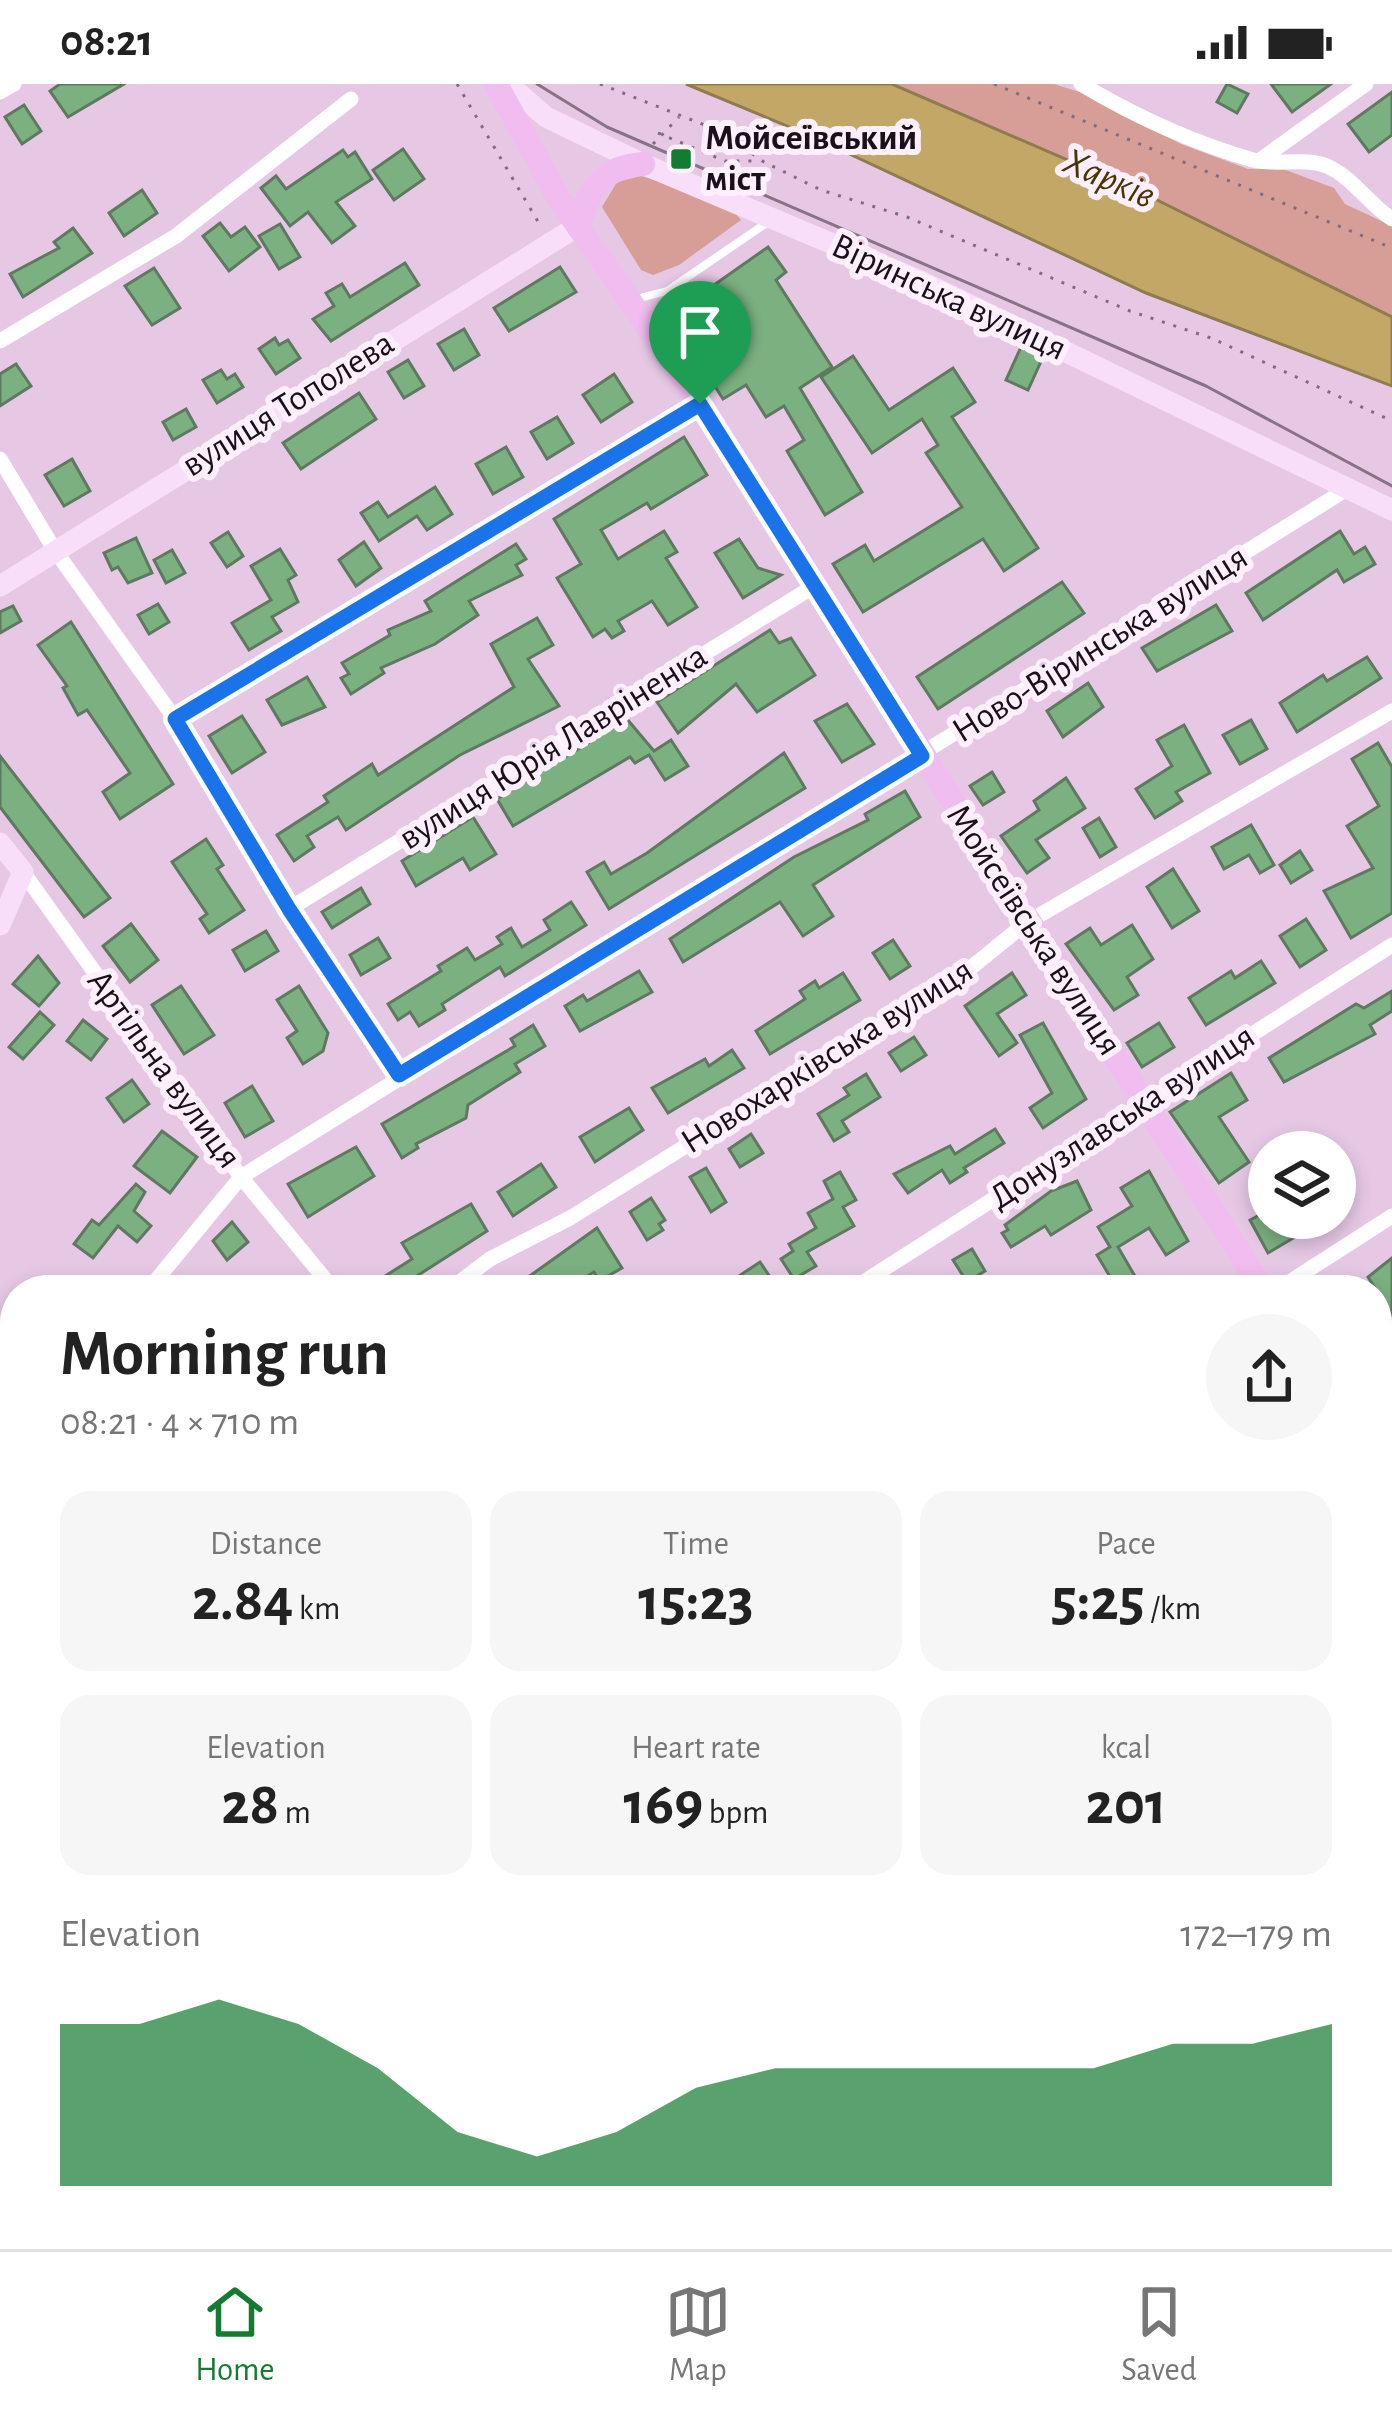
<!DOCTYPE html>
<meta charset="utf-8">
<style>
:root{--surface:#fff;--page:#f6f6f6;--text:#222;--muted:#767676;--line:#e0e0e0;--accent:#147c30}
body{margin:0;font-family:"Alegreya Sans",sans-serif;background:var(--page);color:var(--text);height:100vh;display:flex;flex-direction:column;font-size:45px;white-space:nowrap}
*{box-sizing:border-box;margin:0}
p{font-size:39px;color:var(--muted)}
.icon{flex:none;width:66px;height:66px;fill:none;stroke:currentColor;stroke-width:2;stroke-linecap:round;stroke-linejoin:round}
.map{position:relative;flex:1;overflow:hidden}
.side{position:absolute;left:0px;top:1191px;width:1392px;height:975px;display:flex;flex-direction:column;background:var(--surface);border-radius:48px 48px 0 0;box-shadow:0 6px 18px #0003}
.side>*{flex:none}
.buttons{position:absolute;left:1248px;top:1047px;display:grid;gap:24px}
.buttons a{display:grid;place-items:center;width:108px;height:108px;border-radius:50%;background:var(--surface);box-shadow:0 6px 18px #0003;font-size:60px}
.pin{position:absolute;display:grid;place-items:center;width:102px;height:102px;color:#fff;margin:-123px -51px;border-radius:50% 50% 50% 0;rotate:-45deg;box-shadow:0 0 12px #0007}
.pin .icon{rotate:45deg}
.round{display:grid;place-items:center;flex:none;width:126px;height:126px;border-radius:63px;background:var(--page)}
.overview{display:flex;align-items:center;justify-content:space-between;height:204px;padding:0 60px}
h1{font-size:66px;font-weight:700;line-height:90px}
.figures{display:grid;grid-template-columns:repeat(3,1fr);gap:18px;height:204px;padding:12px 60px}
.figures div{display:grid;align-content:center;border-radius:30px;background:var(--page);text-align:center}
.figures b{font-size:60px;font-weight:700}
.figures small{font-size:33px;font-weight:400}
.figures p{font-size:33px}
.chart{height:336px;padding:24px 60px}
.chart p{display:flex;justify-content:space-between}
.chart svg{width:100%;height:216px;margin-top:12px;fill:var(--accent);opacity:.7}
.status{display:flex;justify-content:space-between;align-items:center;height:84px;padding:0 60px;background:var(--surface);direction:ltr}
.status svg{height:33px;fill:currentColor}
.dock{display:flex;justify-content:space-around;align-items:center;height:168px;border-top:3px solid var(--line);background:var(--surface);font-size:33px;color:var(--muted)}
.dock a{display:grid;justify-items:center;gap:6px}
.dock .selected{color:var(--accent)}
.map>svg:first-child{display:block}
.green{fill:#d69e97}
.water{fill:#c3a766;stroke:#907a4f;stroke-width:3}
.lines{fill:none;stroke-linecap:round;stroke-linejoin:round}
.river{stroke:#c3a766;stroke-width:36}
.building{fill:#7bb080;stroke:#5e7960;stroke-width:3}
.path{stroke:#806c80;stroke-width:3;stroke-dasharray:3 9;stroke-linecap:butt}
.lane{stroke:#fff;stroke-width:8}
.street{stroke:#fff;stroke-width:15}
.secondary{stroke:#f8def8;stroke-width:21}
.primary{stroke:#f1bcf0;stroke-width:24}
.tram{stroke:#877286;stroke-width:3}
.route-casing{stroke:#fff;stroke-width:24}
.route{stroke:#1a73e8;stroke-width:15}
.poi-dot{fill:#147c30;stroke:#feeffd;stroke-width:4.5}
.labels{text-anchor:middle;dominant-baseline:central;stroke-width:12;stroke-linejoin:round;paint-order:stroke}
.poi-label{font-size:36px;font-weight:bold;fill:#1a101a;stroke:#feeffd;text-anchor:start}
.street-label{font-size:36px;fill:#1a101a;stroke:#feeffd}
.water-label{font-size:39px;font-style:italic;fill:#483500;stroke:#feeffd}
</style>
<div class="status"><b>08:21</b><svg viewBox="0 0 49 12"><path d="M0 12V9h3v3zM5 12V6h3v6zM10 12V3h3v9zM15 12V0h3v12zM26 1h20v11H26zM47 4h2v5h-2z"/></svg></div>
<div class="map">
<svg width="1392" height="2165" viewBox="0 0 1392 2165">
<rect width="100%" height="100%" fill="#e6c8e5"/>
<g class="green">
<polygon points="892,0 1054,0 1086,10 1181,60 1248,85 1283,85 1334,104 1345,120 1392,142 1392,233 1137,106"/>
<path d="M641 92C671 102 722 109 741 136L679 181 653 191 641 186 602 123 617 98Z"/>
</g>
<polygon class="water" points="686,0 892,0 1137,106 1392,233 1392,302 1146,209 809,51"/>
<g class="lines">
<g class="river">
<polyline points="0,1793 15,1807"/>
<polyline points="769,2151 809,2165"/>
</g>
</g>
<g class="building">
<polygon points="60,0 124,0 68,33 50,7"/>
<polygon points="1227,0 1248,10 1237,29 1217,18"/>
<polygon points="1271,0 1331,0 1292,28"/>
<polygon points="1392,8 1392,51 1369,68 1348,40"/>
<polygon points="24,21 41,47 22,60 5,33"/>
<polygon points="403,65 424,95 394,116 373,86"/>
<polygon points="343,66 348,73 355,68 372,95 336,118 355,142 332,159 308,128 290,142 261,104 276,92 286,105"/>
<polygon points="142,106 157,129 124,152 109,129"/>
<polygon points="220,139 231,153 245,143 260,163 229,187 203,152"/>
<polygon points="280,140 300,173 279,185 259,152"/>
<polygon points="73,144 92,169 23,213 10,190 59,164 54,158"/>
<polygon points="768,163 786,188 776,196 832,283 800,304 862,408 825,431 787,367 804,356 784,322 766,333 746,301 723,315 670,232"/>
<polygon points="405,179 419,201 331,257 313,235 334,222 326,209 342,200 350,213"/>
<polygon points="560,183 576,208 509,247 494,224"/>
<polygon points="154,184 180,224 152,241 125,202"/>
<polygon points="464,245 479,271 454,286 438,260"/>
<polygon points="275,254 279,261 288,256 300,274 276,290 259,265"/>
<polygon points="1021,263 1043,273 1028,306 1006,296"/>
<polygon points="853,272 889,326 953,284 975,318 952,333 1038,464 1004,487 983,455 863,528 833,480 865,461 874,477 962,423 926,369 938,361 922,335 872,369 821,293"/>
<polygon points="408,276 424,302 404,314 388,288"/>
<polygon points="16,280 31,302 0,322 0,290"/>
<polygon points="221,286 227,295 235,290 243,303 217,319 203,296"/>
<polygon points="614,290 632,318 601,338 583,311"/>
<polygon points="359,309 376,335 301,385 283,359"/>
<polygon points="186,325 196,343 173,356 163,338"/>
<polygon points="557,333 573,359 547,375 531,348"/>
<polygon points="684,353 707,391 651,425 647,419 601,446 618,475 664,447 677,468 666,474 697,523 668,541 652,517 618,537 624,547 612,554 605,545 593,553 557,494 581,480 554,435"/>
<polygon points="506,363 523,393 493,410 476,380"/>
<polygon points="72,375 90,407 64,422 45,391"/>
<polygon points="435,403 452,430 427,446 417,432 379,457 361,429 378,418 388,433"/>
<polygon points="1340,447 1354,470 1365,463 1375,480 1344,498 1337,486 1263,536 1246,509"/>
<polygon points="228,448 243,472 227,483 211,459"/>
<polygon points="136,454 152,489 128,499 118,483 112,486 104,469"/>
<polygon points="739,455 758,484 781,491 743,514 715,469"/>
<polygon points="364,458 381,484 356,502 339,476"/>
<polygon points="516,460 526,475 516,481 522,491 469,517 478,531 435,560 381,584 384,589 351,610 341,594 349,590 342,579 390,551 388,546 431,527 425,517"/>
<polygon points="280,465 296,491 288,496 298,518 272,533 281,547 249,566 232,539 271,516 251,482"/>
<polygon points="172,466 185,489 166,499 154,476"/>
<polygon points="1062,498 1084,529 938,625 917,593"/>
<polygon points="158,520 169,538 149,550 138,531"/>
<polygon points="1216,521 1232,547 1157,587 1142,564"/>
<polygon points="13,522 21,537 0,549 0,528"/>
<polygon points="537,534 553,561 528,575 559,622 460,671 346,746 338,733 307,752 314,763 294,777 277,751 328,718 324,712 372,680 378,691 514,603 491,560"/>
<polygon points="71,538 173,700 120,735 103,708 130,689 87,626 78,631 63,604 67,602 38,561"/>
<polygon points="770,546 779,559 791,554 815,591 757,628 736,600 678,649 657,618"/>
<polygon points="1367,573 1381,594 1297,648 1280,619 1323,591 1327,597"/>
<polygon points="307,593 325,623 282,641 267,616"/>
<polygon points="1088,599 1103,623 1063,653 1047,627"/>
<polygon points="847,620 874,660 842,678 815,637"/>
<polygon points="242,632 265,668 232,689 209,652"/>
<polygon points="627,635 654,667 671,656 688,682 665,696 649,671 635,679 630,673 513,742 497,715"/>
<polygon points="1251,636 1267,665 1240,680 1223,651"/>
<polygon points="1184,641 1210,689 1176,708 1182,717 1155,734 1136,705 1172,682 1157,656"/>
<polygon points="1378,659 1392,683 1392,829 1351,854 1324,807 1373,784 1347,742 1379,722 1352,675"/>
<polygon points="784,669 805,704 609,825 587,788 604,778 611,790 647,769"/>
<polygon points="0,672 110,814 84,833 0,723"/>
<polygon points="992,688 1004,708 983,721 970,702"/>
<polygon points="1066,694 1085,724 1036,756 1049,774 1027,789 1001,752 1039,726 1034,717"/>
<polygon points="905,707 920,733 813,801 833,832 803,852 780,818 683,878 670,855 794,773 868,736 865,730"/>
<polygon points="473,733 496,770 470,786 463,774 416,802 402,777"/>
<polygon points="1099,734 1116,763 1100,773 1083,744"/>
<polygon points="1251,741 1274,781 1260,789 1249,771 1224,785 1212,763"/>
<polygon points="206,755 223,781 217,785 244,826 209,849 200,835 207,830 172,778"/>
<polygon points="1300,767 1312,786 1291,799 1280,781"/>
<polygon points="1173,785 1199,827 1172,844 1147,803"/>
<polygon points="361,804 370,820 332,844 322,828"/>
<polygon points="571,818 586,841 505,892 500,883 442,920 445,926 419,942 410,928 398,936 388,920 441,887 438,882 467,864 475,876 502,860 497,853 511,844 522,863 550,846 544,836"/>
<polygon points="1306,835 1326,866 1300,883 1280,852"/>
<polygon points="131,840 158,876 130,898 103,862"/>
<polygon points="1132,841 1153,875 1127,893 1138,911 1114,926 1066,860 1090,844 1101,861"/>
<polygon points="266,847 278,867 245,887 233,866"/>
<polygon points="378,854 390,874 361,891 350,871"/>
<polygon points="893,856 910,882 890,895 873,869"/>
<polygon points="38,872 59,899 39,922 13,900"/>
<polygon points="1261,877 1275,899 1206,941 1189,914 1231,887 1235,894"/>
<polygon points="639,887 652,908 580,947 565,922 583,911 587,917"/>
<polygon points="843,889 860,916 770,970 756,947 805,915 800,907 815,897 819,904"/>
<polygon points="1012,889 1026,911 997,930 1017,959 999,972 965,922"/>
<polygon points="181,902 214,951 184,970 152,921"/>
<polygon points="299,902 328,949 323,967 303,980 287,954 297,947 277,916"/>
<polygon points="1392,907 1392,927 1370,941 1375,950 1284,998 1269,974 1356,920 1364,924"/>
<polygon points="40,928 54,941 23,975 9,963"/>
<polygon points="83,936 107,955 91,976 67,957"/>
<polygon points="1043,939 1086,1015 1043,1044 1030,1024 1052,1009 1020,951"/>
<polygon points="1159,939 1174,963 1142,983 1127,959"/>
<polygon points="533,941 545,962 515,980 520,988 468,1021 466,1034 416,1060 418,1064 402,1074 382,1040 515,962 511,955"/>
<polygon points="914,953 926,971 901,987 889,969"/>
<polygon points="732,966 744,984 668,1029 652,1004 705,975 709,982"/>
<polygon points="1231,989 1247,1016 1219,1033 1249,1078 1219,1099 1170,1028"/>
<polygon points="866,990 880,1013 842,1037 849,1048 834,1057 818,1030 849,1011 844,1004"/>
<polygon points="132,996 149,1020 124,1038 107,1014"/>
<polygon points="252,1002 273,1037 245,1053 225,1019"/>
<polygon points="629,1024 643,1046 595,1078 580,1053"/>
<polygon points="995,1045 1004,1059 964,1084 967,1088 950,1099 942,1086 908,1109 894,1090 950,1062 955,1070"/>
<polygon points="162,1047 197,1073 170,1109 134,1082"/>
<polygon points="751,1050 763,1069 740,1083 729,1065"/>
<polygon points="356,1063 374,1092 308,1133 288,1100"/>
<polygon points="541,1080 556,1103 513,1132 498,1108"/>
<polygon points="706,1084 726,1118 711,1128 690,1093"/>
<polygon points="1149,1087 1188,1157 1166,1171 1149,1144 1118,1163 1143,1206 1118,1206 1097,1171 1110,1163 1098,1143 1132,1122 1121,1104"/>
<polygon points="840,1088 856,1116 843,1123 854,1142 807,1168 816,1182 794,1195 781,1175 793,1167 789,1160 816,1144 808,1129 833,1115 824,1097"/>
<polygon points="1077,1097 1091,1126 1051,1151 1045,1142 1011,1163 1002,1149 1008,1146 1005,1141 1051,1107"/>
<polygon points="136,1100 145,1108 134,1127 151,1142 137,1158 118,1142 93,1174 74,1160 92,1136 99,1141"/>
<polygon points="651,1114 665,1136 659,1140 663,1146 647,1156 630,1128"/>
<polygon points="471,1120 487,1147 395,1206 363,1206 412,1175 402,1159"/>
<polygon points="1269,1126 1269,1134 1327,1134 1268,1169 1250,1136"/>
<polygon points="232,1138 248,1158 227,1176 213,1157"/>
<polygon points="597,1144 622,1184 599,1197 594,1188 565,1206 510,1206"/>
<polygon points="972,1165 985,1187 967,1198 953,1176"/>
<polygon points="1392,1174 1392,1231 1368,1193"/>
<polygon points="760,1178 770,1193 752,1206 718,1206"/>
<polygon points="1392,1249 1392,1329 1377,1339 1377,1298 1384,1294 1377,1284 1377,1258"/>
<polygon points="1392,1487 1392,1548 1377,1524 1377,1496"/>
<polygon points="0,1582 15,1595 15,1618 1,1633"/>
<polygon points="0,1663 15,1676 15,1685 0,1700"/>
<polygon points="1377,1698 1392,1723 1392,1746 1377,1755"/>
<polygon points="1377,1868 1392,1871 1392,1898 1377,1895"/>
<polygon points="1377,1942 1392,1945 1386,2002 1377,2001"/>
<polygon points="15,1962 15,2024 0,2008 0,1977"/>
</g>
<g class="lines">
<g class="path">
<polyline points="457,0 540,141"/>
<polyline points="600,0 720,47 764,78 821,106 907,133 1130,227 1211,254 1392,337"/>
<polyline points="994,0 1392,164"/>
<polyline points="658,49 725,77 758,77"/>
<polyline points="653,60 679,33"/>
<polyline points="0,1841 11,1849"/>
<polyline points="0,1905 15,1903"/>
</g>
<g class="lane">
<polyline points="632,216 667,207 768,138"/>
<polyline points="0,2066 15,2054"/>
<polyline points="143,2165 143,2151"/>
</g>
<g class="street">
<path d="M1081 0C1133 31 1194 59 1253 76 1276 82 1304 73 1327 82 1354 94 1368 120 1392 135"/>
<polyline points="0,8 14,0"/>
<polyline points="1260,76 1366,0"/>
<polyline points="0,257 176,152 351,15"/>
<polyline points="0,375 54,465 175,635 289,825 399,991"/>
<polyline points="175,635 701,320"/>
<polyline points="23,788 241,1093 334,1206"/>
<polyline points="289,825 816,501"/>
<polyline points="148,1206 241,1093 1347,405"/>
<polyline points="449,1206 490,1175 570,1134 967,887 1026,839 1392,627"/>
<polyline points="851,1206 1392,861"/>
<polyline points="1277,1206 1392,1132"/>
<polyline points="0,1386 15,1368"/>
<polyline points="1377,1470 1392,1461"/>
<polyline points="0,1645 15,1662"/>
<polyline points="1377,1798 1392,1789"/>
<polyline points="1377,1917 1392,1921"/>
<polyline points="595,2151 635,2165"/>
<polyline points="462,2165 468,2151"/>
</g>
<g class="secondary">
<polyline points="508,0 546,33 643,80 918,196 1392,426"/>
<polyline points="0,502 578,142"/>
<polyline points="0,759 23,788 0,841"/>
<polyline points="1377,2123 1392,2115"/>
<polyline points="1313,2165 1334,2151"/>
</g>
<g class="primary">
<polyline points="496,0 558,113 701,320 1263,1206"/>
<path d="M578 142C590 105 601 83 643 80"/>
<polyline points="1377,1398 1392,1424"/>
</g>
<polyline class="tram" points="537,0 607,43 1206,302 1392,402"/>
</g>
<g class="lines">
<g class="route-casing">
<polygon id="route" points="700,320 922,672 399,991 289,825 175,635"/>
</g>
<use href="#route" class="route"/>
</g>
<rect class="poi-dot" x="669" y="63" width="24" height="24" rx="6"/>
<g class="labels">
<g class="poi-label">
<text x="705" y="54">Мойсеївський<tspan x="705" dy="41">міст</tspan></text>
</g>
<g class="street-label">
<text transform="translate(949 213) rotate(25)">Віринська вулиця</text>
<text transform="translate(288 320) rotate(-32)">вулиця Тополева</text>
<text transform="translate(1100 560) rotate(-32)">Ново-Віринська вулиця</text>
<text transform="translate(553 663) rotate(-32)">вулиця Юрія Лавріненка</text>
<text transform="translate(1034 846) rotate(57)">Мойсеївська вулиця</text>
<text transform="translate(827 972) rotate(-32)">Новохарківська вулиця</text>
<text transform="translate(164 985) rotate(54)">Артільна вулиця</text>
<text transform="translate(1122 1033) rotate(-33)">Донузлавська вулиця</text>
</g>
<g class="water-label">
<text transform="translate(1109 95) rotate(24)">Харків</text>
</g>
</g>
</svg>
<div class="buttons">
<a><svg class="icon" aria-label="layers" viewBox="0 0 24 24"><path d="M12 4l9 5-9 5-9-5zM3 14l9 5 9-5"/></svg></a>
</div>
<div class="pin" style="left:700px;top:320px;background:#1e9e55"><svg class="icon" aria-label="arrive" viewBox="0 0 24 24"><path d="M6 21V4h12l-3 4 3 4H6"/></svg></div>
<section class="side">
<div class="overview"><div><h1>Morning run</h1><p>08:21 · 4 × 710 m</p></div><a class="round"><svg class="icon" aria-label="share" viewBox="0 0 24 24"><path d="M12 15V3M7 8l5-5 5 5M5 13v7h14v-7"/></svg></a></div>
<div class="figures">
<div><p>Distance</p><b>2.84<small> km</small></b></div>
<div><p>Time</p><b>15:23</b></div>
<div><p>Pace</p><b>5:25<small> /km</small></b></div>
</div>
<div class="figures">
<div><p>Elevation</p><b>28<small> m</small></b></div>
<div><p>Heart rate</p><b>169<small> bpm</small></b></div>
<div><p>kcal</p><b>201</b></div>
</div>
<div class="chart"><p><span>Elevation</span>172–179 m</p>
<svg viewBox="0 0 160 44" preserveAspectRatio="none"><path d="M0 44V11L10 11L20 6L30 11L40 20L50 33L60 38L70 33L80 24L90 20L100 20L110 20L120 20L130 20L140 15L150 15L160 11V44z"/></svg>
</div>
</section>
</div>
<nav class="dock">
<a class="selected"><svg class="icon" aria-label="home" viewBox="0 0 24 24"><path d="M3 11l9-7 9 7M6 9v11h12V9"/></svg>Home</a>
<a><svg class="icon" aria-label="map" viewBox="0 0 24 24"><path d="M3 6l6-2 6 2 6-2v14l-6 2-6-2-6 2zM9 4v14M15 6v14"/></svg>Map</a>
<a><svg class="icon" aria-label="saved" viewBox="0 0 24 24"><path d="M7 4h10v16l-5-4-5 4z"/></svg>Saved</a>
</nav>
